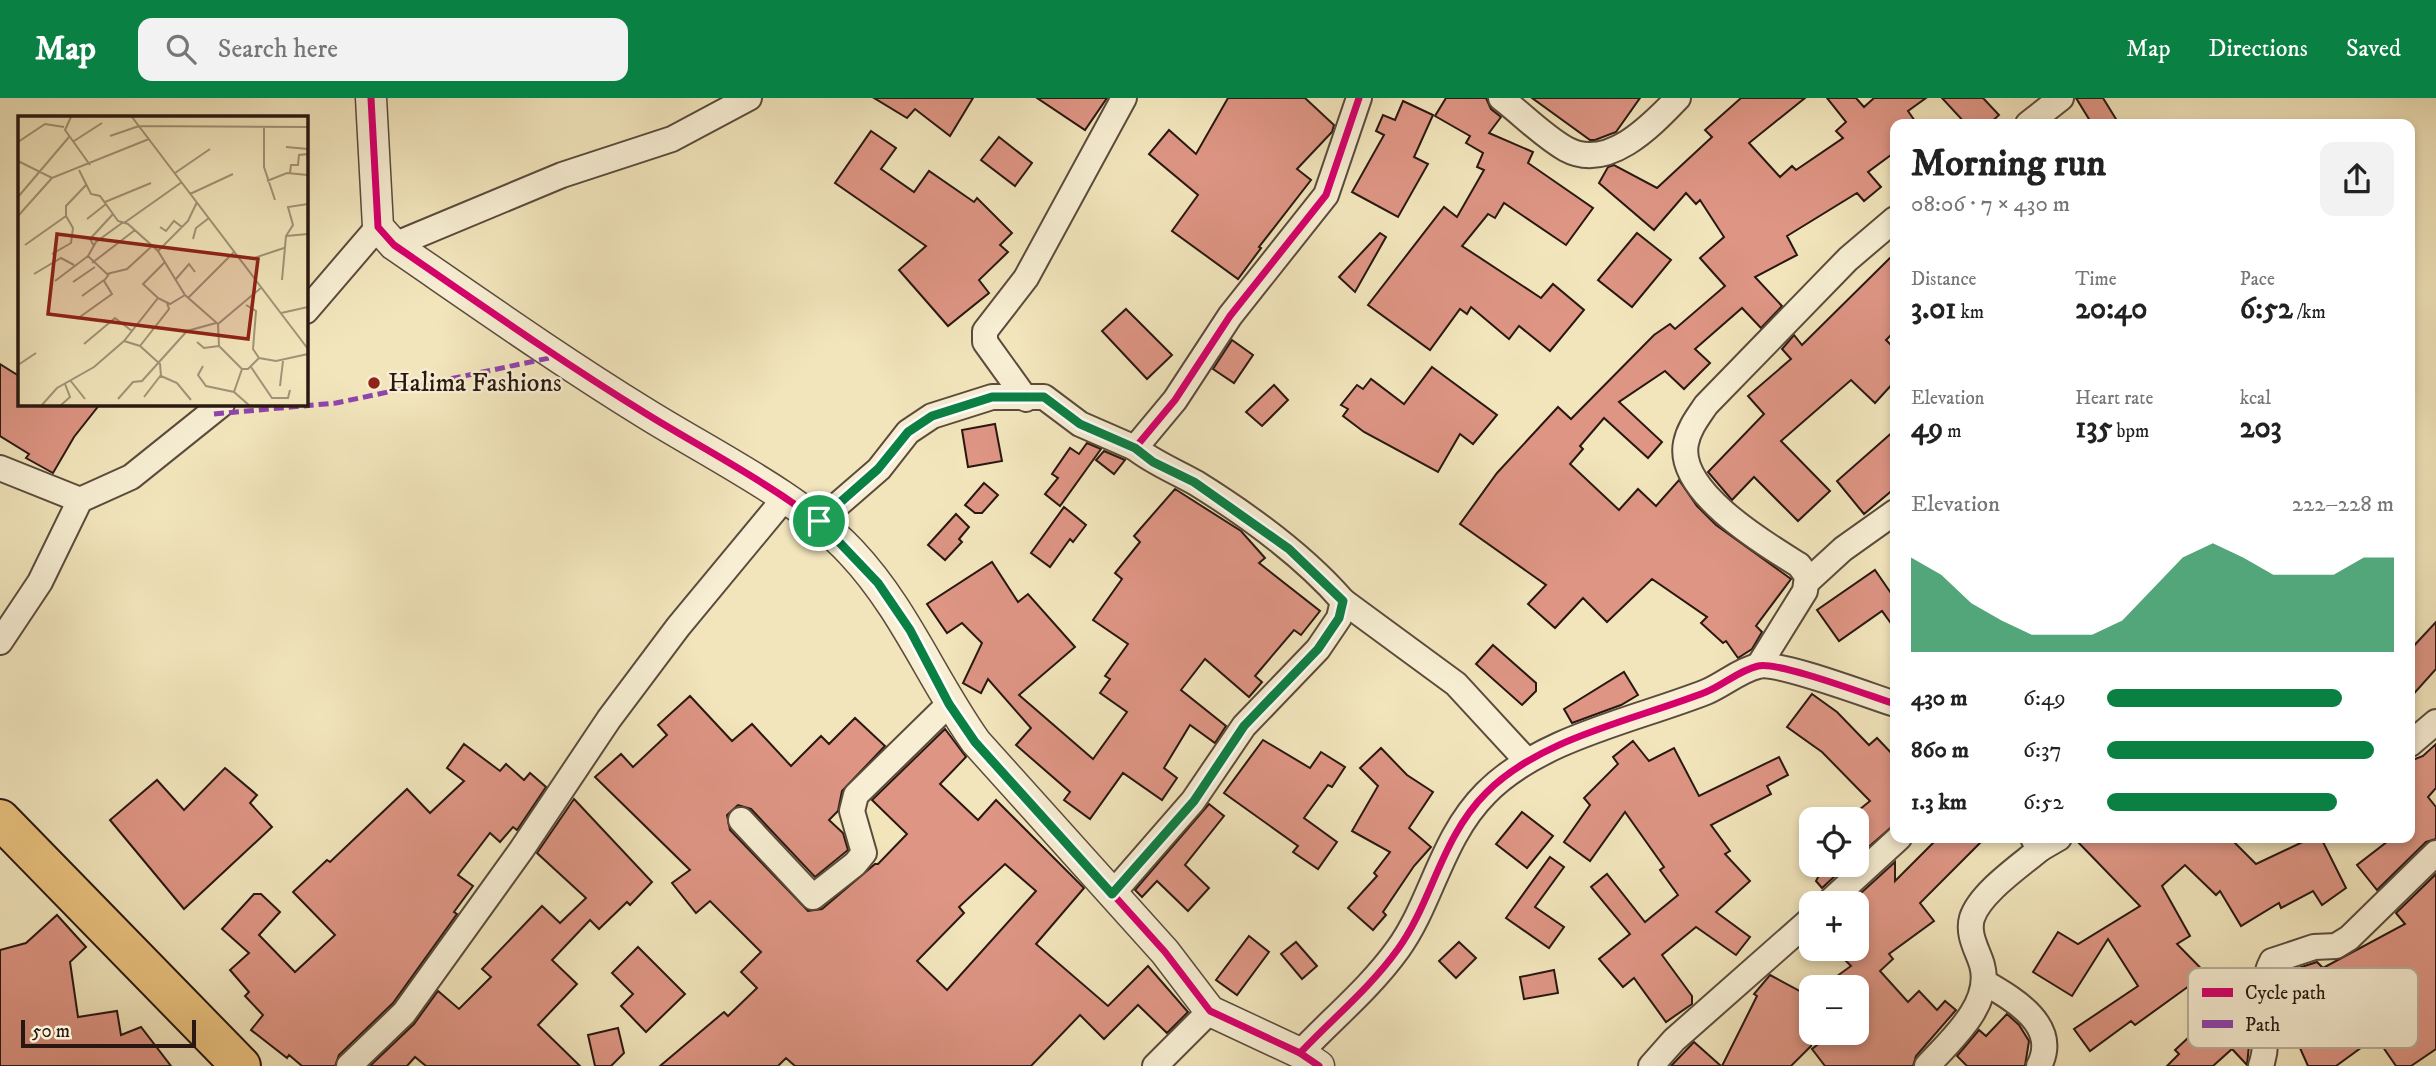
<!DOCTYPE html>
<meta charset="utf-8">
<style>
:root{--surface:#fff;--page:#f2f2f2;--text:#222;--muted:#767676;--accent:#0b8043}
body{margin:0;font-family:"IM FELL DW Pica",serif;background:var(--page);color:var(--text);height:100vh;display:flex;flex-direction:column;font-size:26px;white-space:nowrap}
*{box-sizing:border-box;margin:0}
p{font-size:23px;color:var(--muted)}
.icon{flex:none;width:38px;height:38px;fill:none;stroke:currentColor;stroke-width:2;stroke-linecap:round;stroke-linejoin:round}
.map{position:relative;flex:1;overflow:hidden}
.sheet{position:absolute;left:1890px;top:21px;width:525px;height:724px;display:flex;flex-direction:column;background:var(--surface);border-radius:14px;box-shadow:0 4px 10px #0003}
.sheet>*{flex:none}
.fabs{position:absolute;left:1799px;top:709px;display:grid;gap:14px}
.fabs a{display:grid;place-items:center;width:70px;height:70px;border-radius:14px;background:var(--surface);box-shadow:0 4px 10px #0003;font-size:35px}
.scale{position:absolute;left:21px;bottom:18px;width:175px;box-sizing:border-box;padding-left:7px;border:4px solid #291811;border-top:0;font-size:19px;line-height:24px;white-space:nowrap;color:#291811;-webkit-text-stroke:5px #f7eed3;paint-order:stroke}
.pin{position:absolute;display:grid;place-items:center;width:60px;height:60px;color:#fff;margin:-30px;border:4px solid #fff;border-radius:50%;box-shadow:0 2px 7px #0007}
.round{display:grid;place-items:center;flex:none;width:74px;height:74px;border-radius:14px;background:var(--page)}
.overview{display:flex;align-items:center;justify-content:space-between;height:119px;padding:0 21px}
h1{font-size:38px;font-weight:800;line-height:52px}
.figures{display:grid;grid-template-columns:repeat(3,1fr);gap:10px;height:119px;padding:7px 21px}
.figures div{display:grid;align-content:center}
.figures b{font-size:30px;font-weight:800}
.figures small{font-size:19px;font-weight:400}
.figures p{font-size:19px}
.chart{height:196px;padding:14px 21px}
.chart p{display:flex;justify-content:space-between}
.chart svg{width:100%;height:126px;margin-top:7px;fill:var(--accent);opacity:.7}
ul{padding:0 21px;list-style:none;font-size:23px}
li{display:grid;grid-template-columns:112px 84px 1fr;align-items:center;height:52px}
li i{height:18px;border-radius:9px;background:var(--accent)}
header{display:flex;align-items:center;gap:42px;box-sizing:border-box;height:98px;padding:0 35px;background:var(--accent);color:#fff}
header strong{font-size:33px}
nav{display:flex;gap:38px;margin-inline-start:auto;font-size:24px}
.search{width:490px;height:63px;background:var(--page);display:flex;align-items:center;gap:18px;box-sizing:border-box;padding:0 24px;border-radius:14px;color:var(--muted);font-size:26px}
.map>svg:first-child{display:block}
.building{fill:#de9584;stroke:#291811;stroke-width:2;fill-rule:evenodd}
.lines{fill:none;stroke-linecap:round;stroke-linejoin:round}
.minor-casing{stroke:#5b4b3c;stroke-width:28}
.tertiary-casing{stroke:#5b4b3c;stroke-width:33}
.primary-casing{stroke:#291811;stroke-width:42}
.minor{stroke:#f7eed3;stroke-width:24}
.tertiary{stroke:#f7eed3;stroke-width:30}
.primary{stroke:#e9c27e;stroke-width:38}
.quiet{stroke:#8e44ad;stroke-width:5;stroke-dasharray:10 5;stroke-linecap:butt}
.cycleway-casing{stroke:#f7eed3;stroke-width:11}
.cycleway{stroke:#d6006c;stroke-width:7}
.route-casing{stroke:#fff;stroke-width:14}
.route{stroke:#0b8043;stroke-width:9}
.poi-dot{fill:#8f2418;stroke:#f7eed3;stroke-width:2.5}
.labels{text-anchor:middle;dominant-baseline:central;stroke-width:5;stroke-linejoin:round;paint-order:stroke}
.poi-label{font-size:26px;fill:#291811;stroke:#f7eed3;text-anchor:start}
.inset-road{fill:none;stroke:#a29378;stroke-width:2}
.view{fill:#8f2418;fill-opacity:0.15;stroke:#8f2418;stroke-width:3.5}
.inset-edge{fill:none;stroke:#291811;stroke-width:3.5}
.key{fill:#f7eed3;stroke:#b9ae99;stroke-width:2}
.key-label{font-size:19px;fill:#291811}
</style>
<header>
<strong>Map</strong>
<div class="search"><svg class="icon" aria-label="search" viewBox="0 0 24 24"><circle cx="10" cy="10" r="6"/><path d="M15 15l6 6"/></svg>Search here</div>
<nav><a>Map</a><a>Directions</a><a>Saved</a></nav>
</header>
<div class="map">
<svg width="2436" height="968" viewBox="0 0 2436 968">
<rect width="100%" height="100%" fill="#f2e5bc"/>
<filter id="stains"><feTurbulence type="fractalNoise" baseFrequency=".00286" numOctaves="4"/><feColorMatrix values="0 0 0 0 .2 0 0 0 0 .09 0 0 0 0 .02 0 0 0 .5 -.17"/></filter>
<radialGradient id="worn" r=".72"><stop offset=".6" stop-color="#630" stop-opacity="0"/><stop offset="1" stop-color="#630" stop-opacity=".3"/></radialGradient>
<g class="building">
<polygon points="874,0 973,0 950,38 915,11 907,20"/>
<polygon points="1037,0 1107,0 1085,32"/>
<polygon points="1228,0 1305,0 1334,27 1332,34 1297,71 1311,82 1259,149 1261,150 1238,181 1172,133 1198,97 1149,56 1169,32 1196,56"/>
<polygon points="1446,0 1486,0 1491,11 1501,19 1489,35 1533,54 1528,65 1593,110 1566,147 1504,105 1495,120 1488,116 1462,148 1541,200 1553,186 1584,212 1550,253 1519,228 1509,241 1471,209 1467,216 1460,211 1430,252 1368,207 1444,109 1457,119 1484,72 1477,69 1483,55 1466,45 1470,38 1435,18"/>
<polygon points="1532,0 1640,0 1616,34 1595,42 1590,42"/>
<polygon points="1741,0 1805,0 1749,45 1780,79 1792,68 1796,72 1843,40 1836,33 1846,24 1827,0 1856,0 1864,9 1874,0 1926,0 1908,13 1917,26 1895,26 1895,54 1868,74 1881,89 1864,103 1857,95 1787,138 1797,157 1755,179 1782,208 1761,230 1742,210 1695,251 1710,265 1684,291 1665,273 1619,304 1662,344 1648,360 1604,320 1580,348 1583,351 1570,366 1619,412 1638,391 1656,408 1679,382 1697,408 1716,427 1791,481 1756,528 1762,534 1752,551 1738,560 1726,543 1723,545 1701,525 1707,519 1652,481 1607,524 1583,500 1555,530 1528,506 1546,487 1460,426 1497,375 1558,309 1571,321 1654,237 1670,226 1675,231 1725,188 1700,160 1724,139 1700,102 1696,106 1686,95 1654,132 1599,85 1608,69 1614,67 1657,90 1712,39 1705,32"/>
<polygon points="1942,0 1983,0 1999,17 1989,26 1966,26"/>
<polygon points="2076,0 2103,0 2119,26 2092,26"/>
<polygon points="1403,3 1433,17 1414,59 1428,66 1398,119 1352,94 1384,37 1376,33 1383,17 1395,22"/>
<polygon points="871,33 896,50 881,71 914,94 929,73 974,104 977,100 1012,135 1000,147 1008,154 979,182 989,195 948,228 899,172 926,148 835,85"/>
<polygon points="999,39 1032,65 1015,88 981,62"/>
<polygon points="1380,135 1386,139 1355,194 1339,179"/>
<polygon points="1637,135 1671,162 1632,209 1598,182"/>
<polygon points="1895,155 1895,233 1886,242 1895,251 1895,283 1875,305 1851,282 1781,343 1830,393 1798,423 1754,379 1732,402 1708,374 1764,316 1748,298 1791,261 1782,251 1794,237 1802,247"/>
<polygon points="1126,211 1172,257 1147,281 1102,233"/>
<polygon points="1232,242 1253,257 1234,285 1213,271"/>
<polygon points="0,266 19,278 19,306 100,306 74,339 53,375 26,360 29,356 0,338"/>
<polygon points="1432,269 1497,317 1473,346 1460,336 1438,374 1364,334 1343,318 1348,311 1341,307 1357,287 1363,291 1371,281 1404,306"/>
<polygon points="1274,287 1288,302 1262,328 1246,314"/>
<polygon points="995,326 1002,363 968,369 962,332"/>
<polygon points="1895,332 1895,390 1864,416 1837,383"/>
<polygon points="1087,345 1101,351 1060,408 1045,396 1058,380 1052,376 1070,350 1079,356"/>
<polygon points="1104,353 1125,362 1114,376 1096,362"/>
<polygon points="984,385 998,397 982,415 975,415 965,407"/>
<polygon points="1175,391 1241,433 1265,460 1259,465 1320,513 1301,537 1294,532 1255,578 1262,584 1249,599 1205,561 1181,592 1226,628 1215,645 1190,627 1164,670 1177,680 1162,702 1123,675 1090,721 1064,702 1070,694 1016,647 1031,630 988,581 981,595 963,585 982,545 962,525 947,535 927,506 992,464 1018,504 1028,496 1075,549 1019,597 1093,661 1127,614 1100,595 1110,581 1105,578 1128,546 1093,522 1122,481 1115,475 1140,444 1134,438"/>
<polygon points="1064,409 1086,427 1073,444 1070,441 1050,469 1031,455"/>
<polygon points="956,416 969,429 959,441 962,444 945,462 928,447"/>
<polygon points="1875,472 1895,501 1895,531 1882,513 1839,543 1817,512"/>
<polygon points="2436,524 2436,571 2410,600 2410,552"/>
<polygon points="1493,547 1536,585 1536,593 1522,607 1476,566"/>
<polygon points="1624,574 1638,597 1621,607 1572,625 1564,611"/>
<polygon points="1812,596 1837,614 1869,647 1877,640 1895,659 1895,726 1857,759 1857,726 1864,721 1848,721 1870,703 1822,654 1787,629"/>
<path d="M690 598 732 643 752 626 791 668 821 638 829 646 855 620 885 648 842 693 838 713 829 722 843 735 848 752 815 779 751 711 738 707 727 717 730 732 808 813 822 811 875 766H878L907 736 872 702 945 631 966 659 940 686 978 722 996 702 1084 790 1036 846 1108 908 1148 868 1188 914 1167 935 1138 907 1104 941 1080 917 1031 968H795L786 960 778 968H660L724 914 728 918 757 890 741 874 761 854 710 803 696 815 672 785 690 772 595 679 621 656 633 669 667 637 658 627ZM1005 766 1036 793 947 892 917 863 964 815 959 809Z"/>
<polygon points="1263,642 1310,670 1321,654 1345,669 1332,689 1328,687 1304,720 1337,744 1318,771 1293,754 1298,748 1224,695"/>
<polygon points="1633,643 1649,663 1674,650 1699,698 1779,659 1788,677 1767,688 1771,696 1711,727 1730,753 1725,756 1750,783 1716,814 1750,839 1736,857 1696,829 1662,857 1692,898 1692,906 1666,924 1634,880 1623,889 1599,861 1630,836 1591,789 1607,776 1645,824 1678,797 1660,772 1664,769 1625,714 1590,763 1564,744 1590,707 1584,700 1618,666 1613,659"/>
<polygon points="464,646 500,673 506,666 524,682 530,675 546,689 517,732 513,729 500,744 490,735 458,777 473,788 454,814 457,816 393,905 339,957 335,968 302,968 289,957 287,960 251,932 263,917 245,898 249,894 230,872 249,855 222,831 254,796 261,796 280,814 259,837 295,874 335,837 293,794 327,762 330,764 407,691 430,715 464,683 447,670"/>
<polygon points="2436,646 2436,690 2428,699 2436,709 2436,741 2426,744 2377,792 2357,767 2392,740 2410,740 2410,663 2423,658"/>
<polygon points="1381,650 1407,677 1433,694 1409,730 1431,749 1414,768 1383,814 1386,817 1373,832 1348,810 1377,778 1374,775 1390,754 1352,733 1378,688 1360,670"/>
<polygon points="225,670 257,697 250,705 272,729 184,811 110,722 157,682 184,712"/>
<polygon points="574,701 652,784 630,807 627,804 599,831 590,822 552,862 577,886 538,927 580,968 426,968 415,959 407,968 370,968 414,926 438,893 459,911 491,879 482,871 542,808 560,825 586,800 537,755"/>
<polygon points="1209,706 1224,718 1185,767 1209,790 1188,813 1157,783 1142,799 1135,792"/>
<polygon points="1522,714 1553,738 1527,770 1496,746"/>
<polygon points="1938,740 1985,740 1920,805 1934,823 1889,856 1893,861 1880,873 1908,904 1919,893 1937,912 1945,903 1956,912 1916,958 1913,968 1825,968 1812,951 1834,934 1857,934 1857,889 1822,889 1851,868 1846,863 1857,853 1857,805 1850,805 1895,764 1895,783"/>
<polygon points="2074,740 2230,740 2256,766 2311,740 2321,740 2346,790 2322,807 2313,793 2281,810 2279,805 2241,828 2220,793 2216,797 2185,767 2162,788 2190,838 2177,846 2231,901 2234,898 2238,903 2250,892 2250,926 2245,931 2250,937 2247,967 2232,951 2213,968 2167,968 2179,956 2175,952 2189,939 2193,944 2220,920 2189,888 2135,927 2131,923 2090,953 2074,931 2138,888 2108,841 2072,898 2033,874 2058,834 2078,846 2140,808"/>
<polygon points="1550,759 1564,769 1535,809 1564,829 1549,850 1506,820"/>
<polygon points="1825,766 1848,766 1822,790 1816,783"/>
<polygon points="2436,776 2436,951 2411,968 2396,968 2376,939 2336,968 2308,968 2279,903 2283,875 2317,864 2323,870 2405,826 2396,815"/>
<polygon points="57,817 86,849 70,864 78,919 117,913 121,937 141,929 171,968 0,968 0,852 26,845"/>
<polygon points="1249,838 1269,854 1237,897 1216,882"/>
<polygon points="1296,844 1317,868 1302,881 1281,856"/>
<polygon points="1459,844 1476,860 1456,880 1439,863"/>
<polygon points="638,849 685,896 646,934 621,908 633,896 612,875"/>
<polygon points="1554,872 1558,895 1524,901 1520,879"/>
<polygon points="1770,877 1811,899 1811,948 1791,968 1722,968 1757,898 1754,896"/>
<polygon points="2007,916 2019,927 2029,943 2025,968 1967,968 1957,958 1979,932 1986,938"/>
<polygon points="618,930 624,955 611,968 595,968 588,937"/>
<polygon points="1694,944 1721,968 1671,968"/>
</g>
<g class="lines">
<g class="minor-casing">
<g id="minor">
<path d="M1501 0C1522 16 1543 38 1566 51 1608 74 1652 27 1678 0"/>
<polyline points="2028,26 2061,0"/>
<polyline points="394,147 562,77 672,41 749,0"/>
<polyline points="306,213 378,129"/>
<polyline points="1026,301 985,244 985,233 1026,180 1124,0"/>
<polyline points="0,370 80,402"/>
<polyline points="819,423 879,371 908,334 932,318 992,299 1044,299 1080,326 1135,350 1175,302 1230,218 1326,97 1359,0"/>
<polyline points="1807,484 1843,451 1895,414"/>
<polyline points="1343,503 1456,586 1527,663"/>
<polyline points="0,544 40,484 80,402 131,379 222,306"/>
<path d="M1759 567 1805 493 1807 478 1799 467C1765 446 1676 393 1686 345 1689 330 1698 319 1706 307L1848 161 1895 121"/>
<polyline points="2410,646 2436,624"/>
<polyline points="741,722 813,799 855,766 864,755 852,713 856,697 949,606"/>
<polyline points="2033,740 2040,751 2059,740"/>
<path d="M1112 796 1193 703 1244 628 1318 551 1339 520 1343 503C1302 456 1249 418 1196 385 1175 373 1154 365 1135 350"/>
<polyline points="1828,805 1899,740"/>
<path d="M1984 884C2013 901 2060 927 2039 968"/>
<path d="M1300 955C1332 921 1370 890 1398 851 1432 804 1441 740 1486 695 1540 640 1635 622 1706 594 1723 587 1740 572 1758 568 1778 563 1870 598 1895 606"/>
<polyline points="349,968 404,915 522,751 609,621 678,529 784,401"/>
<polyline points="1155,968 1210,913"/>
<polyline points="1651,968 1674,942 1811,821"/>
<path d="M1927 968C1950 943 1993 906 1982 867 1978 853 1967 837 1972 820 1980 795 2020 768 2040 751"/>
<path d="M2261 968C2273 933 2255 895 2272 863L2314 849 2336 848 2349 840 2436 755"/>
</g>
</g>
<g class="tertiary-casing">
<path id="tertiary" d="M371 0 378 129 394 147C477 204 559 262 645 315 709 355 801 400 851 454 904 510 932 582 976 644L1165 854 1210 913 1300 955 1319 968"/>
</g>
<g class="primary-casing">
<polyline id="primary" points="0,721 241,968"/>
</g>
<use href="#minor" class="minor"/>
<use href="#tertiary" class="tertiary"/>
<use href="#primary" class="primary"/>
<polyline class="quiet" points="214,316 336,305 554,259"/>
<g class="cycleway-casing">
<g id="cycleway">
<path d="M371 0 378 129 394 147C477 204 559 262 645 315 709 355 801 400 851 454 904 510 932 582 976 644L1165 854 1210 913 1300 955 1319 968"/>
<polyline points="819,423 879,371 908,334 932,318 992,299 1044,299 1080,326 1135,350 1175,302 1230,218 1326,97 1359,0"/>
<path d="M1300 955C1332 921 1370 890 1398 851 1432 804 1441 740 1486 695 1540 640 1635 622 1706 594 1723 587 1740 572 1758 568 1778 563 1870 598 1895 606"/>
</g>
</g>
<use href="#cycleway" class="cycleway"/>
</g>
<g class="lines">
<g class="route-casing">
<polygon id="route" points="992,299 1044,299 1080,326 1135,350 1153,364 1194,384 1289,451 1343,503 1339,520 1318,551 1244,628 1194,703 1112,796 975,644 949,606 910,532 878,485 819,423 878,371 908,334 932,318"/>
</g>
<use href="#route" class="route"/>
</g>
<circle class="poi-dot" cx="374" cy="285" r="7"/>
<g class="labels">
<g class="poi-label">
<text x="388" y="285">Halima Fashions</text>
</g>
</g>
<g transform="translate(18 18)">
<rect width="290" height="290" fill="#f2e5bc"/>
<path class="inset-road" d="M53 1 47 14 72 49M114 1 290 233M121 10 290 11M246 11V51L257 84M92 20 121 10M56 25 84 7M0 26 27 8 46 11M268 31 290 33M0 45 34 62 131 23M61 54 73 78 82 80 100 105 110 108 140 135 167 179 200 208M157 57 192 33M272 57 273 49H280L281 39 290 38M249 65 269 57 290 59M172 78 215 58M0 81 51 21M87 86 133 67M0 100 34 62M69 103 88 88M106 107 164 66M142 111 148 115 156 105 164 111M268 120 290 118M175 123 178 112 191 102M7 129 48 100V90L68 69M76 130 72 123 95 98M140 135 170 105 179 86M34 138 53 127 55 112 48 100M70 140 78 126 104 107M236 142 266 132M74 147 117 114M16 158 43 142 56 149M158 163 171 148 177 156M264 164 268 120 275 109 270 91 290 88M37 165 70 140 89 158 109 153 133 131M55 166 77 151M64 180 86 164M140 182 125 168 147 146M170 182 216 136M228 189 238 195 235 233 241 242 258 245 290 238M263 197 290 191M59 203 94 178 86 165 91 158M106 225 122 230 142 248 143 260 159 267 173 284M179 226 186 232 201 230M66 228 97 202 114 215M122 230 151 193 149 187M0 249 18 237M185 250 180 259 188 270 216 276 232 290M233 251 254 282H270L272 274M224 253H230L241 242M52 264 67 283M262 270 265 245M216 276 224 253 201 230 200 208 244 171M126 281 143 259M100 283 115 266 124 265 169 215 198 207M23 290 39 272 76 251 106 225 140 182 152 188 167 179M42 290 52 281 47 268"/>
<path class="view" d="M39 118 240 143 230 223 30 198Z"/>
<rect width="290" height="290" class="inset-edge"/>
</g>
<rect x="2188" y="870" width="230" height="80" rx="10" class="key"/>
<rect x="2202" y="890" width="31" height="9" fill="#d6006c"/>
<rect x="2202" y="922" width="31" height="8" fill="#8e44ad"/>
<g class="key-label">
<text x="2245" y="901">Cycle path</text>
<text x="2245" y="933">Path</text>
</g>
<rect width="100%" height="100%" filter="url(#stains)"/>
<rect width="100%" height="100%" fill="url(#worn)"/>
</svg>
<div class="fabs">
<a><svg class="icon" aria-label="locate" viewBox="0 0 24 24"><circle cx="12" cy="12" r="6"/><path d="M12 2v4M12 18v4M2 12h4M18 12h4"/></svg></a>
<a>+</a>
<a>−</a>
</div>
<div class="scale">50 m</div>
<div class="pin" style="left:819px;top:423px;background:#1e9e55"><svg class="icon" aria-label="arrive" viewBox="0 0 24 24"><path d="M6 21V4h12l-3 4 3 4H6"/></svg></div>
<section class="sheet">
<div class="overview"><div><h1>Morning run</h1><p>08:06 · 7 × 430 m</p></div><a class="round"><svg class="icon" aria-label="share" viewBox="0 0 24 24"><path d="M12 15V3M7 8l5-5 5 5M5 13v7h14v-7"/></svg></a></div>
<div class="figures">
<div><p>Distance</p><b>3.01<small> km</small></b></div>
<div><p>Time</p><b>20:40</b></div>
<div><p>Pace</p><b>6:52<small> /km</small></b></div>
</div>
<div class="figures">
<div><p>Elevation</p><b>49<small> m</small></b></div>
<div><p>Heart rate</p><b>135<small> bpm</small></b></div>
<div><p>kcal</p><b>203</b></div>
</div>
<div class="chart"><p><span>Elevation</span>222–228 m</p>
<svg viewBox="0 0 160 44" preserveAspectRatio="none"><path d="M0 44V11L10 17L20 27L30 33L40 38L50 38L60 38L70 33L80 22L90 11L100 6L110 11L120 17L130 17L140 17L150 11L160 11V44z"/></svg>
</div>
<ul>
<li><b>430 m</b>6:49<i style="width:82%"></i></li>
<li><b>860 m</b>6:37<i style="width:93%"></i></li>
<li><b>1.3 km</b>6:52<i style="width:80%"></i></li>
</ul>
</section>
</div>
